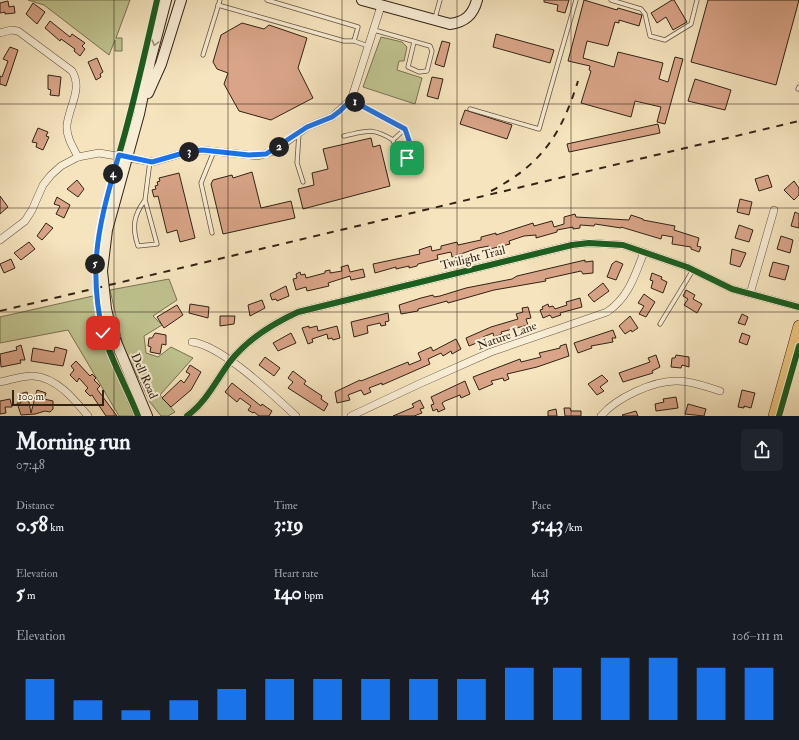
<!DOCTYPE html>
<meta charset="utf-8">
<style>
:root{--surface:#171b24;--page:#20242c;--text:#f1f3f6;--muted:#9ea1a6;--accent:#1a73e8}
body{margin:0;font-family:"IM FELL Double Pica",serif;background:var(--page);color:var(--text);height:100vh;display:flex;flex-direction:column;font-size:15px;white-space:nowrap}
*{box-sizing:border-box;margin:0}
p{font-size:13px;color:var(--muted)}
.icon{flex:none;width:22px;height:22px;fill:none;stroke:currentColor;stroke-width:2;stroke-linecap:round;stroke-linejoin:round}
.map{position:relative;height:416px;overflow:hidden}
.sheet{display:flex;flex-direction:column;background:var(--surface);flex:1}
.sheet>*{flex:none}
.scale{position:absolute;left:12px;bottom:10px;width:92px;box-sizing:border-box;padding-left:4px;border:2px solid #322315;border-top:0;font-size:11px;line-height:14px;white-space:nowrap;color:#322315;-webkit-text-stroke:3px #f8edd5;paint-order:stroke}
.pin{position:absolute;display:grid;place-items:center;width:34px;height:34px;color:#fff;margin:-17px;border-radius:8px;box-shadow:0 2px 6px #0006}
.km{position:absolute;width:20px;height:20px;margin:-10px;border-radius:50%;background:#222;color:#fff;font-size:11px;line-height:20px;text-align:center}
.round{display:grid;place-items:center;flex:none;width:42px;height:42px;border-radius:6px;background:var(--page)}
.summary{display:flex;align-items:center;justify-content:space-between;height:68px;padding:0 16px}
h1{font-size:22px;font-weight:700;line-height:30px}
.stats{display:grid;grid-template-columns:repeat(3,1fr);gap:6px;height:68px;padding:4px 16px}
.stats div{display:grid;align-content:center}
.stats b{font-size:20px;font-weight:700}
.stats small{font-size:11px;font-weight:400}
.stats p{font-size:11px}
.chart{height:112px;padding:8px 16px}
.chart p{display:flex;justify-content:space-between}
.chart svg{width:100%;height:72px;margin-top:4px;stroke:var(--accent);stroke-width:6}
.map>svg:first-child{display:block}
.green{fill:#bfc38f;stroke:#787352}
.building{fill:#d9a488;stroke:#322315}
.lines{fill:none;stroke-linecap:round;stroke-linejoin:round}
.lane-casing{stroke:#63533f;stroke-width:5}
.street-casing{stroke:#63533f;stroke-width:8}
.secondary-casing{stroke:#322315;stroke-width:12}
.primary-casing{stroke:#322315;stroke-width:12}
.lane{stroke:#f8edd5;stroke-width:3.5}
.street{stroke:#f8edd5;stroke-width:7}
.secondary{stroke:#f8edd5;stroke-width:10}
.primary{stroke:#eac27f;stroke-width:11}
.rail{stroke:#322315;stroke-width:2;stroke-dasharray:7 7;stroke-linecap:butt}
.cycleway-casing{stroke:#f8edd5;stroke-width:8}
.cycleway{stroke:#1b5e20;stroke-width:6}
.oneway{stroke:#9f927f}
.route-casing{stroke:#fff;stroke-width:8}
.route{stroke:#1a73e8;stroke-width:5}
.grid{fill:none;stroke:#322315;stroke-width:1;stroke-opacity:0.55}
.labels{text-anchor:middle;dominant-baseline:central;stroke-width:4;stroke-linejoin:round;paint-order:stroke}
.street-label{font-size:12px;fill:#322315;stroke:#f8edd5}
</style>
<div class="map">
<svg width="799" height="416" viewBox="0 0 799 416">
<rect width="100%" height="100%" fill="#f5e4be"/>
<filter id="stains"><feTurbulence type="fractalNoise" baseFrequency=".005" numOctaves="4"/><feColorMatrix values="0 0 0 0 .2 0 0 0 0 .09 0 0 0 0 .02 0 0 0 .5 -.17"/></filter>
<radialGradient id="worn" r=".72"><stop offset=".6" stop-color="#630" stop-opacity="0"/><stop offset="1" stop-color="#630" stop-opacity=".3"/></radialGradient>
<g class="green">
<polygon points="28,0 130,0 116,38 122,38 122,51 115,51 115,40 109,55 44,5"/>
<polygon points="381,37 402,42 407,47 404,61 399,61 397,70 422,78 415,104 363,87"/>
<polygon points="169,279 177,300 153,316 162,325 144,336 146,353 158,357 171,347 193,358 160,395 175,412 168,416 161,416 150,402 123,346 110,290"/>
<polygon points="93,296 98,329 134,416 119,416 68,330 0,343 0,317"/>
</g>
<g class="building">
<polygon points="544,0 569,0 565,13 557,11 558,5 544,2"/>
<polygon points="584,0 617,10 618,8 642,15 639,26 619,20 619,23 615,22 608,46 587,41 583,58 614,67 618,52 663,63 659,79 668,82 675,57 683,59 665,124 657,122 661,107 635,101 631,117 581,103 591,71 589,70 590,66 568,61"/>
<polygon points="672,0 674,0 687,22 673,30 666,17 657,23 651,13"/>
<polygon points="708,0 799,0 776,85 691,62"/>
<polygon points="8,1 9,7 14,6 15,13 5,14 5,12 0,13 0,3"/>
<polygon points="33,3 45,12 37,24 26,14"/>
<polygon points="50,21 70,37 72,34 85,43 82,46 85,49 80,56 74,51 75,49 61,39 60,41 45,28"/>
<polygon points="242,23 264,29 269,25 307,38 298,68 313,98 271,120 239,111 224,84 228,73 217,69 213,62 221,35"/>
<polygon points="496,34 554,50 550,63 493,47"/>
<polygon points="442,41 450,43 444,67 435,64"/>
<polygon points="10,47 18,50 6,86 0,84 0,76 2,77 8,61 3,59"/>
<polygon points="97,58 103,72 100,74 101,77 96,80 88,62"/>
<polygon points="48,75 61,77 59,96 50,95 51,90 48,89"/>
<polygon points="432,77 443,79 438,99 427,96"/>
<polygon points="695,79 731,90 725,110 688,101"/>
<polygon points="465,110 512,125 507,139 460,124"/>
<polygon points="658,124 660,133 569,152 567,144"/>
<polygon points="38,128 48,132 46,136 49,137 43,150 36,147 37,143 32,142"/>
<polygon points="371,138 373,147 380,145 390,186 303,209 298,189 314,185 312,173 328,169 323,149"/>
<polygon points="252,172 261,208 291,201 295,218 223,234 211,184 213,180 232,175 233,178"/>
<polygon points="179,173 195,238 180,242 177,230 167,233 158,196 154,197 152,190 156,189 155,186 158,185 157,182 160,181 159,178"/>
<polygon points="768,175 772,187 759,191 755,179"/>
<polygon points="77,180 84,189 78,197 67,189"/>
<polygon points="794,181 799,188 799,195 794,200 784,190"/>
<polygon points="0,196 8,207 0,214"/>
<polygon points="57,197 70,205 64,218 56,214 60,206 54,204"/>
<polygon points="740,199 752,202 749,215 737,212"/>
<polygon points="795,212 799,214 799,228 791,226"/>
<polygon points="575,214 576,217 629,220 631,215 643,219 643,220 675,226 674,230 699,238 697,246 701,247 699,252 691,249 691,247 672,244 673,237 662,235 661,239 621,227 621,228 595,224 594,226 580,225 580,228 573,229 573,227 557,230 557,232 536,238 536,235 524,236 509,241 510,244 490,249 489,246 478,248 452,257 451,252 437,255 438,259 418,264 417,266 409,268 409,266 396,269 396,267 375,273 373,264 420,254 419,250 431,246 432,251 441,249 441,246 457,242 458,245 481,240 481,237 496,233 496,235 533,223 534,226 552,221 554,227 564,224 564,217"/>
<polygon points="46,223 53,228 42,240 37,236"/>
<polygon points="739,225 753,230 749,242 735,238"/>
<polygon points="781,236 793,240 790,253 777,249"/>
<polygon points="29,242 35,249 21,260 14,253"/>
<polygon points="732,249 746,253 740,267 730,264"/>
<polygon points="11,259 15,268 4,273 0,264"/>
<polygon points="585,260 585,262 593,261 593,273 583,274 581,271 545,279 546,281 494,290 448,303 447,301 418,309 418,311 401,314 399,305 421,298 433,295 434,297 440,296 466,288 512,279 517,276"/>
<polygon points="616,261 623,264 616,280 607,277 612,264"/>
<polygon points="773,262 789,266 785,280 769,276"/>
<polygon points="348,265 350,272 363,269 365,277 351,280 350,276 328,283 329,286 307,291 306,287 296,290 293,279 297,278 296,274 300,272 301,275 305,274 306,278 325,273 325,271 330,270 330,273 342,271 341,267"/>
<polygon points="652,273 662,277 661,279 667,282 663,293 651,288 653,281 650,280"/>
<polygon points="603,283 609,291 594,302 588,295"/>
<polygon points="286,286 289,296 277,301 276,299 272,300 270,294"/>
<polygon points="686,290 695,295 693,299 702,304 697,313 684,305 688,299 683,296"/>
<polygon points="644,294 655,302 646,317 639,314 644,306 638,303"/>
<polygon points="580,298 582,307 560,313 561,315 552,318 550,315 543,318 540,310 543,309 542,307 548,304 549,307 553,306 555,309 567,305 566,302"/>
<polygon points="262,300 265,308 250,316 248,305"/>
<polygon points="190,304 209,307 208,318 189,313"/>
<polygon points="177,305 183,315 164,328 157,317"/>
<polygon points="528,307 531,318 526,319 528,325 501,332 502,334 494,337 493,333 483,337 484,340 469,346 466,338 491,327 518,319 516,314 523,312 522,308"/>
<polygon points="388,313 389,321 385,322 386,325 381,326 380,323 367,326 368,333 354,337 351,322"/>
<polygon points="742,314 748,317 745,325 738,323"/>
<polygon points="220,316 235,316 234,324 220,326"/>
<polygon points="630,316 638,328 632,332 631,330 625,334 619,326"/>
<polygon points="309,326 309,328 317,326 318,331 337,326 340,338 333,340 332,338 328,339 327,334 312,339 313,342 308,344 302,328"/>
<polygon points="613,330 616,338 612,338 613,342 591,346 592,348 578,353 574,343"/>
<polygon points="155,333 166,335 166,345 162,344 160,354 150,352 151,347 148,346 149,338 152,338"/>
<polygon points="291,333 296,343 278,351 273,343"/>
<polygon points="742,333 750,336 747,345 739,342"/>
<polygon points="456,339 461,349 452,354 451,351 443,356 441,353 428,359 430,364 382,385 382,383 369,388 371,392 364,395 361,390 348,395 350,400 337,403 335,392 360,380 361,381 408,362 409,365 421,360 418,353 431,347 433,351"/>
<polygon points="566,344 569,356 537,367 507,374 509,379 504,381 503,378 491,381 493,384 479,390 473,377 520,359 521,362 541,357 539,353 560,348 560,346"/>
<polygon points="21,345 25,360 20,360 21,363 1,367 0,354 17,350 16,347"/>
<polygon points="55,347 67,350 63,366 31,361 33,348 54,352"/>
<polygon points="656,355 660,367 652,371 653,373 623,382 619,373 650,362 648,358"/>
<polygon points="676,355 689,357 689,367 682,365 681,368 671,367 672,358 675,358"/>
<polygon points="265,357 280,368 274,376 259,365"/>
<polygon points="76,361 90,376 92,374 96,378 94,380 100,386 97,389 117,416 106,416 92,395 90,396 85,391 88,388 79,378 77,382 70,375 74,370 71,366"/>
<polygon points="190,365 201,372 191,390 171,407 162,398 181,380 184,383 190,374 186,372"/>
<polygon points="293,371 306,381 304,384 322,396 321,399 328,404 324,411 288,388 293,382 288,378"/>
<polygon points="602,375 608,381 600,387 604,391 597,395 588,384"/>
<polygon points="465,381 470,394 461,398 460,395 445,401 442,403 445,409 438,412 437,409 433,411 431,405 434,404 431,397"/>
<polygon points="232,383 261,406 262,404 272,411 269,416 259,416 254,412 253,413 248,410 251,406 240,398 237,402 225,392"/>
<polygon points="37,390 46,393 44,399 53,401 53,409 50,412 45,411 35,414 21,415 17,403 21,403 19,394 27,392 31,413"/>
<polygon points="742,390 755,393 751,408 744,406 744,408 738,407"/>
<polygon points="676,397 678,408 656,411 655,404 664,402 663,399"/>
<polygon points="10,399 12,407 5,407 6,413 0,414 0,401"/>
<polygon points="420,400 424,408 420,409 422,413 414,416 393,416 414,407 412,404"/>
<polygon points="688,404 706,409 704,416 685,414"/>
<polygon points="564,408 570,408 571,411 581,411 581,416 565,416"/>
<polygon points="556,409 557,416 548,416 548,411"/>
<polygon points="636,411 638,416 623,416 622,415"/>
</g>
<g class="lines">
<g class="lane-casing">
<g id="lane">
<polyline points="267,0 358,27 354,41 368,46"/>
<polyline points="611,0 641,9 645,14 650,36 665,40 691,24 697,0"/>
<polyline points="218,5 344,41 354,41"/>
<polyline points="435,18 440,0"/>
<polyline points="374,30 430,46 432,51 427,71 419,72 408,67 414,42"/>
<polyline points="203,55 220,0"/>
<polyline points="798,89 799,87"/>
<polyline points="470,109 539,129 576,0"/>
<polyline points="299,133 297,163 303,182"/>
<path d="M344 136C367 131 372 127 393 140L399 158 414 155 405 129 351 100"/>
<polyline points="393,140 405,129"/>
<path d="M145 200C133 216 132 228 138 246L157 244 145 200 150 161"/>
<polyline points="212,233 201,183 214,151"/>
<polyline points="660,324 693,270"/>
</g>
</g>
<g class="street-casing">
<g id="street">
<path d="M0 33 11 30 18 31 72 71C83 89 69 106 67 125 66 137 73 147 78 157"/>
<polyline points="0,240 25,221 32,210 43,185 51,175 61,166 78,157 99,153 153,162 187,152 202,150 258,156 274,151 307,127 332,117 351,100 381,6"/>
<polyline points="750,294 774,210"/>
<path d="M192 342C221 345 273 395 296 416"/>
<path d="M0 382C11 380 23 375 34 376 57 378 74 399 88 416"/>
<path d="M187 416C206 402 216 381 229 363 247 339 272 324 298 312L572 245 589 243 623 245 687 267 732 289 799 307"/>
<path d="M351 416 419 384 491 352 607 312C629 297 635 275 644 252"/>
<path d="M601 416C616 398 654 380 678 381 692 381 707 387 720 391"/>
</g>
</g>
<g class="secondary-casing">
<g id="secondary">
<path d="M362 0 450 24C465 22 473 15 477 0"/>
<polyline points="148,93 161,64 181,0"/>
<polyline points="147,416 111,330 106,309 102,271 107,230 139,114 150,61 166,0"/>
</g>
</g>
<g class="primary-casing">
<polyline id="primary" points="774,416 799,326"/>
</g>
<use href="#lane" class="lane"/>
<use href="#street" class="street"/>
<use href="#secondary" class="secondary"/>
<use href="#primary" class="primary"/>
<g class="rail">
<path d="M491 191C542 164 561 135 578 81"/>
<polyline points="0,311 799,121"/>
</g>
<g class="cycleway-casing">
<g id="cycleway">
<path d="M138 416C125 382 105 351 99 314 87 247 108 196 125 133 137 89 147 44 157 0"/>
<path d="M187 416C206 402 216 381 229 363 247 339 272 324 298 312L572 245 589 243 623 245 687 267 732 289 799 307"/>
<polyline points="779,416 799,346"/>
</g>
</g>
<use href="#cycleway" class="cycleway"/>
</g>
<defs><path id="oneway-chevron" d="M-2-3.5L2.5 0L-2 3.5" fill="none" stroke-width="1.6" stroke-linecap="round" stroke-linejoin="round"/></defs>
<use class="oneway" href="#oneway-chevron" transform="translate(155 43) rotate(105)"/>
<g class="lines">
<g class="route-casing">
<path id="route" d="M103 333C87 266 100 219 119 155L152 162 187 152 202 150 249 155 266 154 307 127 332 117 340 111 351 100 405 129 414 155 407 158"/>
</g>
<use href="#route" class="route"/>
</g>
<path class="grid" d="M114 0V416M228 0V416M342 0V416M457 0V416M571 0V416M685 0V416M0 104H799M0 208H799M0 312H799"/>
<g class="labels">
<g class="street-label">
<text transform="translate(473 258) rotate(-14)">Twilight Trail</text>
<text transform="translate(507 336) rotate(-20)">Nature Lane</text>
<text transform="translate(144 376) rotate(66)">Dell Road</text>
</g>
</g>
<rect width="100%" height="100%" filter="url(#stains)"/>
<rect width="100%" height="100%" fill="url(#worn)"/>
</svg>
<div class="scale">100 m</div>
<div class="pin" style="left:407px;top:158px;background:#1e9e55"><svg class="icon" aria-label="arrive" viewBox="0 0 24 24"><path d="M6 21V4h12l-3 4 3 4H6"/></svg></div>
<div class="pin" style="left:103px;top:333px;background:#d93025"><svg class="icon" aria-label="check" viewBox="0 0 24 24"><path d="M5 12l5 5 9-10"/></svg></div>
<b class="km" style="left:355px;top:102px">1</b>
<b class="km" style="left:279px;top:147px">2</b>
<b class="km" style="left:189px;top:152px">3</b>
<b class="km" style="left:113px;top:174px">4</b>
<b class="km" style="left:95px;top:264px">5</b>
</div>
<section class="sheet">
<div class="summary"><div><h1>Morning run</h1><p>07:48</p></div><a class="round"><svg class="icon" aria-label="share" viewBox="0 0 24 24"><path d="M12 15V3M7 8l5-5 5 5M5 13v7h14v-7"/></svg></a></div>
<div class="stats">
<div><p>Distance</p><b>0.58<small> km</small></b></div>
<div><p>Time</p><b>3:19</b></div>
<div><p>Pace</p><b>5:43<small> /km</small></b></div>
</div>
<div class="stats">
<div><p>Elevation</p><b>5<small> m</small></b></div>
<div><p>Heart rate</p><b>140<small> bpm</small></b></div>
<div><p>kcal</p><b>43</b></div>
</div>
<div class="chart"><p><span>Elevation</span>106–111 m</p>
<svg viewBox="0 0 160 44" preserveAspectRatio="none"><path d="M5 44V19M15 44V32M25 44V38M35 44V32M45 44V25M55 44V19M65 44V19M75 44V19M85 44V19M95 44V19M105 44V12M115 44V12M125 44V6M135 44V6M145 44V12M155 44V12"/></svg>
</div>
</section>
